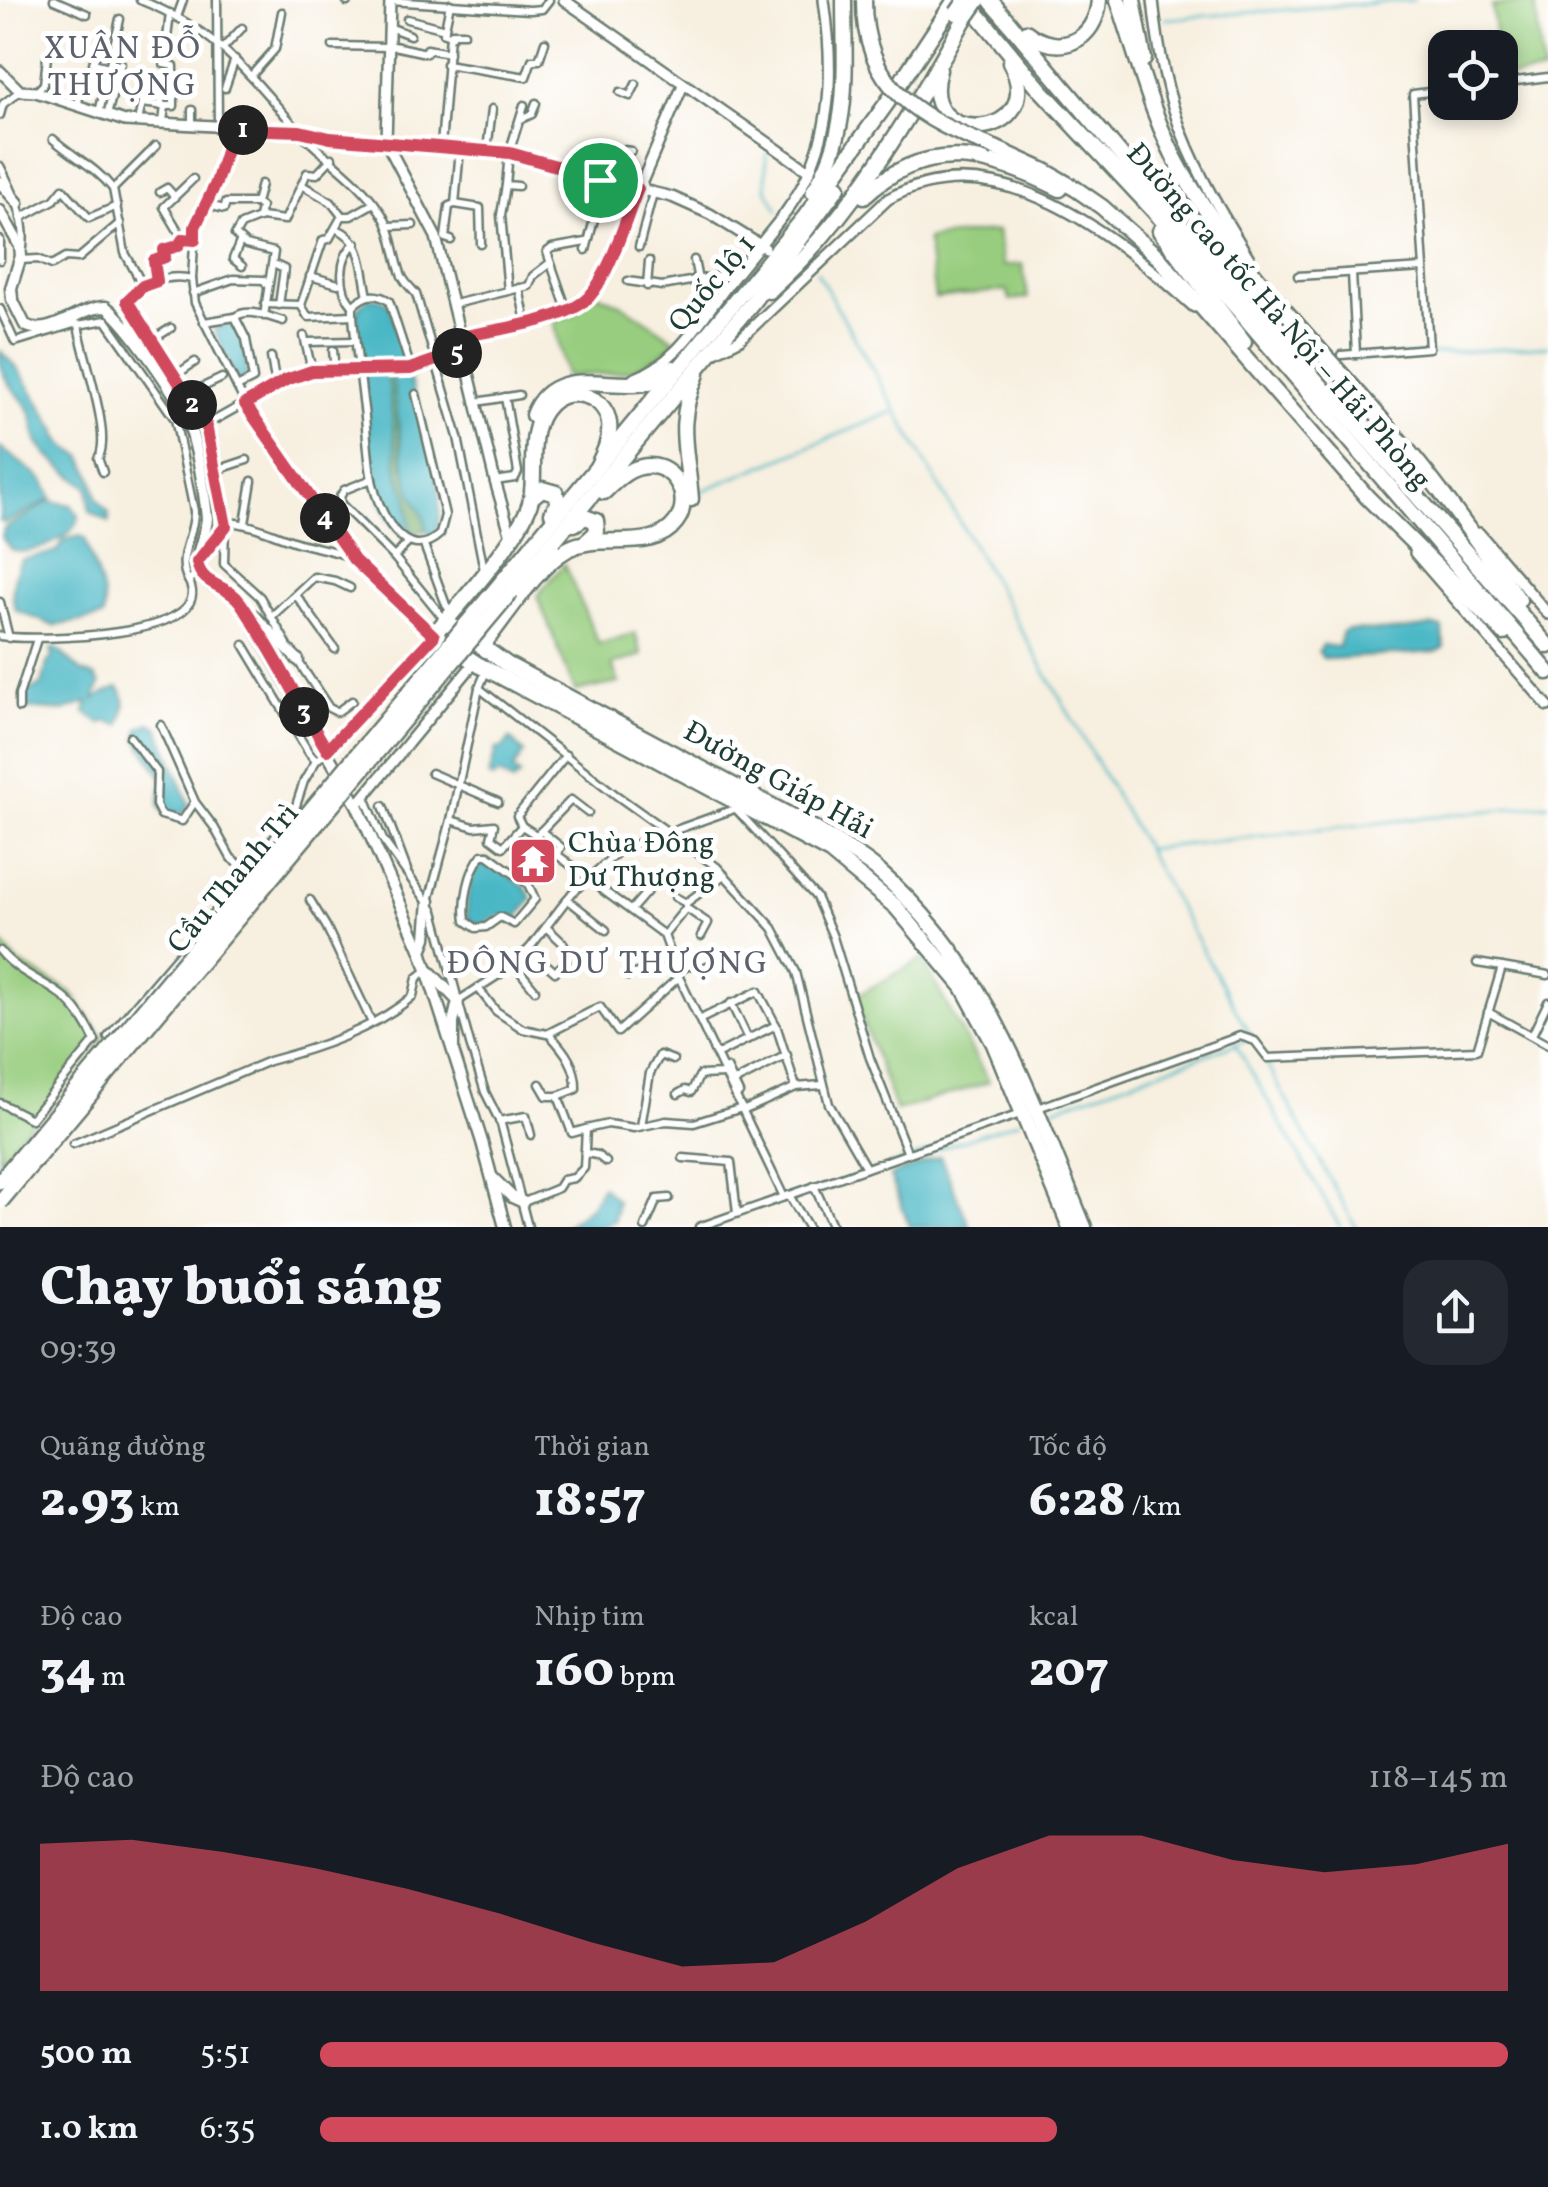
<!DOCTYPE html>
<html lang="vi">
<meta charset="utf-8">
<style>
:root{--surface:#171b24;--page:#242831;--text:#f1f3f6;--muted:#9ea1a6;--accent:#d1495b}
body{margin:0;font-family:Vollkorn,serif;background:var(--page);color:var(--text);height:100vh;display:flex;flex-direction:column;font-size:38px;white-space:nowrap}
*{box-sizing:border-box;margin:0}
p{font-size:32px;color:var(--muted)}
.icon{flex:none;width:55px;height:55px;fill:none;stroke:currentColor;stroke-width:2;stroke-linecap:round;stroke-linejoin:round}
.map{position:relative;height:1227px;overflow:hidden}
.side{display:flex;flex-direction:column;background:var(--surface);flex:1}
.side>*{flex:none}
.fabs{position:absolute;left:1428px;top:30px;display:grid;gap:20px}
.fabs a{display:grid;place-items:center;width:90px;height:90px;border-radius:20px;background:var(--surface);box-shadow:0 5px 15px #0003;font-size:50px}
.pin{position:absolute;display:grid;place-items:center;width:85px;height:85px;color:#fff;margin:-42px;border:5px solid #fff;border-radius:50%;box-shadow:0 2px 10px #0007}
.km{position:absolute;width:50px;height:50px;margin:-25px;border-radius:50%;background:#222;color:#fff;font-size:28px;line-height:50px;text-align:center}
.round{display:grid;place-items:center;flex:none;width:105px;height:105px;border-radius:30px;background:var(--page)}
.head{display:flex;align-items:center;justify-content:space-between;height:170px;padding:0 40px}
h1{font-size:55px;font-weight:800;line-height:75px}
.stats{display:grid;grid-template-columns:repeat(3,1fr);gap:15px;height:170px;padding:10px 40px}
.stats div{display:grid;align-content:center}
.stats b{font-size:50px;font-weight:800}
.stats small{font-size:28px;font-weight:400}
.stats p{font-size:28px}
.chart{height:280px;padding:20px 40px}
.chart p{display:flex;justify-content:space-between}
.chart svg{width:100%;height:180px;margin-top:10px;fill:var(--accent);opacity:.7}
ul{padding:0 40px;list-style:none;font-size:32px}
li{display:grid;grid-template-columns:160px 120px 1fr;align-items:center;height:75px}
li i{height:25px;border-radius:12px;background:var(--accent)}
.map>svg:first-child{display:block}
.green{fill:#98cd7f;stroke:#5c855a;stroke-width:2.5}
.forest{fill:#7ab06e;stroke:#4c7651;stroke-width:2.5}
.water{fill:#4ab7c5;stroke:#347a7c;stroke-width:2.5}
.lines{fill:none;stroke-linecap:round;stroke-linejoin:round}
.stream{stroke:#4ab7c5;stroke-width:2.5}
.street-casing{stroke:#6b7b70;stroke-width:11}
.secondary-casing{stroke:#6b7b70;stroke-width:14}
.primary-casing{stroke:#6b7b70;stroke-width:15}
.highway-casing{stroke:#6b7b70;stroke-width:19}
.street{stroke:#fff;stroke-width:6}
.secondary{stroke:#fff;stroke-width:9}
.primary{stroke:#fff;stroke-width:10}
.highway{stroke:#fff;stroke-width:14}
.highway-bridge-casing{stroke:#6b7b70;stroke-width:19;stroke-linecap:butt}
.highway-bridge{stroke:#fff;stroke-width:14}
.route-casing{stroke:#fff;stroke-width:20}
.route{stroke:#d1495b;stroke-width:12}
.labels{text-anchor:middle;dominant-baseline:central;stroke-width:10;stroke-linejoin:round;paint-order:stroke}
.street-label{font-size:30px;fill:#1f3d34;stroke:#fff}
.poi-label{font-size:30px;fill:#1f3d34;stroke:#fff;text-anchor:start}
.neighbourhood-label{font-size:32px;letter-spacing:2.5px;fill:#5d616b;stroke:#fff}
</style>
<div class="map">
<svg width="1548" height="1227" viewBox="0 0 1548 1227">
<rect width="100%" height="100%" fill="#fff"/>
<filter id="ink" filterUnits="userSpaceOnUse"><feTurbulence type="fractalNoise" baseFrequency=".01" numOctaves="2"/><feDisplacementMap in="SourceGraphic" scale="20" xChannelSelector="R" yChannelSelector="G"/><feConvolveMatrix kernelMatrix="1 2 1 2 8 2 1 2 1" color-interpolation-filters="sRGB"/></filter>
<filter id="wash" filterUnits="userSpaceOnUse"><feTurbulence type="fractalNoise" baseFrequency=".0048" numOctaves="4" result="noise"/><feDisplacementMap in="SourceGraphic" scale="40" xChannelSelector="R" yChannelSelector="G"/><feGaussianBlur stdDeviation="2.25" result="paint"/><feColorMatrix in="noise" values="0 0 0 0 0 0 0 0 0 0 0 0 0 0 0 0 0 1.4 0 .05"/><feComposite in="paint" operator="in"/></filter>
<g filter="url(#wash)">
<rect width="100%" height="100%" fill="#f7efdf"/>
<g class="green">
<polygon points="1535,1 1543,73 1500,78 1500,48 1497,47 1492,6"/>
<polygon points="997,231 1003,266 1022,264 1028,298 1010,300 1007,290 935,298 927,239"/>
<path d="M595 293 625 306 676 341C639 378 614 373 566 376L554 322 577 312Z"/>
<polygon points="564,564 599,644 635,633 642,655 612,665 619,683 575,691 537,596"/>
<polygon points="0,941 19,963 71,992 103,1038 0,1160"/>
<polygon points="922,959 989,1082 896,1111 854,997"/>
</g>
<path class="forest" d="M384 372 391 373 394 384C396 411 398 438 403 464 408 485 427 513 426 531L411 533 407 495 398 474Z"/>
<g class="water">
<path d="M369 298 381 299 389 305 406 363 361 366C357 344 346 310 369 298Z"/>
<polygon points="227,323 234,324 246,352 247,376 240,381 236,379 214,329"/>
<path d="M0 351 19 370 56 429C59 444 69 449 82 456L93 479 97 499 109 513V522L90 511 88 487C77 480 42 454 37 441 33 432 35 421 30 411 14 384 0 386 0 351Z"/>
<path d="M384 372 389 383 398 474 407 495 411 533 407 538C366 510 368 423 363 377L366 373Z"/>
<path d="M400 372 402 379H410C418 411 456 513 432 536L426 531C427 516 417 507 412 494 398 454 400 412 391 373Z"/>
<polygon points="0,447 42,479 52,498 6,523 0,521"/>
<path d="M50 501 71 505 79 516C78 537 27 558 12 550 10 549 4 540 2 538L4 529Z"/>
<path d="M79 536 85 538C91 563 108 592 103 617L54 626 16 610C9 596 14 574 21 560L56 552 64 540Z"/>
<polygon points="1433,626 1443,628 1444,647 1436,652 1330,659 1323,658 1318,652 1322,645 1339,647 1342,633 1347,630 1393,631"/>
<path d="M56 648 82 672 95 676 100 684 94 699 118 687C129 697 124 712 120 725L107 721 101 724 85 713 88 702 63 711 25 708 22 693 42 685 47 663 53 657 51 650Z"/>
<polygon points="150,723 159,728 189,804 183,814 164,813 159,806 163,779 137,739 139,728"/>
<polygon points="510,739 524,753 513,769 520,776 513,782 499,774 493,779 489,776 496,749 503,748"/>
<path d="M486 859 525 887 532 899 515 921 501 915 478 927 467 917C466 899 470 869 486 859Z"/>
<polygon points="940,1156 970,1227 910,1227 890,1176"/>
<polygon points="602,1186 617,1201 614,1221 596,1227 563,1227 590,1207"/>
</g>
<g class="lines">
<g class="stream">
<polyline points="1165,19 1414,0"/>
<polyline points="766,154 766,188 778,210"/>
<polyline points="817,272 1145,847"/>
<polyline points="1349,359 1548,346"/>
<polyline points="697,493 893,412"/>
<polyline points="1250,1035 1146,849 1548,804"/>
<polyline points="1236,1045 1340,1227"/>
<polyline points="1260,1052 1356,1227"/>
<polyline points="1043,1112 1247,1040"/>
<polyline points="822,1189 1019,1121"/>
</g>
</g>
</g>
<g filter="url(#ink)">
<g class="lines">
<g class="street-casing">
<g id="street">
<polyline points="54,0 87,14"/>
<path d="M140 0C218 31 245 70 298 130 324 158 357 177 380 211 394 231 393 254 402 276 405 283 411 288 416 294L458 437 484 570"/>
<polyline points="217,0 218,128"/>
<polyline points="390,1 530,10 542,9 549,0"/>
<polyline points="347,2 347,0"/>
<polyline points="177,17 183,0"/>
<polyline points="407,19 445,29"/>
<polyline points="389,27 410,35"/>
<polyline points="452,36 452,33 464,33"/>
<polyline points="389,45 426,53 427,49 449,53"/>
<polyline points="333,46 389,47"/>
<polyline points="224,47 242,28"/>
<polyline points="97,52 93,63 109,67"/>
<polyline points="446,64 526,77 532,60 539,60 545,42"/>
<polyline points="251,76 275,49 282,12"/>
<polyline points="1500,83 1548,77"/>
<polyline points="225,88 235,59"/>
<polyline points="36,92 44,84 47,57"/>
<polyline points="620,92 630,96 636,84"/>
<polyline points="142,103 165,106"/>
<polyline points="78,105 81,78"/>
<polyline points="161,106 162,90"/>
<polyline points="192,110 192,125"/>
<polyline points="99,113 120,19"/>
<polyline points="0,115 3,104 20,91"/>
<polyline points="107,115 121,63"/>
<polyline points="521,119 532,114 536,103"/>
<polyline points="138,121 142,103 140,81"/>
<polyline points="163,122 165,106 174,106 174,66 164,64 170,13"/>
<polyline points="233,129 217,183 195,227 192,279 195,303 245,403 354,559"/>
<path d="M53 139C73 157 96 167 113 189"/>
<polyline points="441,146 450,35 444,33 450,4"/>
<polyline points="487,150 492,109"/>
<path d="M0 166C15 195 31 227 20 260L38 259 52 265 66 257 79 258 120 223"/>
<polyline points="193,179 164,207 183,239 195,240"/>
<polyline points="600,180 607,160 616,149 631,151"/>
<polyline points="506,185 501,215 508,291"/>
<polyline points="518,186 506,185 509,153 524,105"/>
<polyline points="160,192 167,188 174,196"/>
<polyline points="256,203 261,184"/>
<polyline points="205,204 224,209 226,203 256,203 261,207 259,218"/>
<polyline points="455,204 480,208 481,244"/>
<polyline points="342,216 351,216 374,203"/>
<polyline points="21,218 54,200 63,189 89,218 117,206"/>
<polyline points="388,226 413,225"/>
<path d="M337 229C364 240 362 270 368 296"/>
<polyline points="0,240 0,260"/>
<polyline points="451,240 445,238 449,206 455,204 460,149"/>
<polyline points="240,242 233,259 242,266"/>
<polyline points="639,247 653,193"/>
<polyline points="586,250 604,181"/>
<polyline points="694,260 698,280"/>
<polyline points="273,264 284,269 279,305"/>
<polyline points="1352,273 1356,354"/>
<polyline points="310,276 338,284"/>
<polyline points="1298,276 1423,268"/>
<polyline points="157,281 154,261 165,257 164,250 178,246 183,239"/>
<polyline points="628,281 662,286 735,273"/>
<polyline points="143,286 125,253 113,189 156,146"/>
<polyline points="647,286 649,261"/>
<polyline points="519,288 526,322"/>
<polyline points="193,293 233,279 264,280 268,286"/>
<path d="M127 302C143 283 167 273 192 279"/>
<polyline points="265,304 301,305 308,317 353,315"/>
<polyline points="454,304 529,286 533,276 550,263"/>
<polyline points="301,305 323,240 329,239 342,216 331,202 302,185"/>
<path d="M353 306C338 290 338 256 356 243"/>
<polyline points="0,309 15,342 74,324"/>
<polyline points="567,310 547,252 552,248 586,242"/>
<polyline points="134,312 147,337 206,425 225,522 224,564 260,597 287,644"/>
<polyline points="264,316 274,252 246,245 235,235 241,225 261,217 285,220 307,173 317,174 332,158"/>
<path d="M235 317C248 307 269 317 283 321"/>
<path d="M70 318 78 325 106 320 175 419 194 511C195 536 175 556 188 580"/>
<polyline points="204,322 235,317 246,339 253,379 237,387"/>
<path d="M78 325C83 356 113 438 98 458L103 472"/>
<polyline points="304,336 312,371"/>
<polyline points="150,341 171,328"/>
<polyline points="308,342 354,341"/>
<polyline points="333,350 335,371"/>
<polyline points="1341,355 1429,348 1413,94 1445,90"/>
<polyline points="271,357 276,386"/>
<path d="M411 369 389 301C376 292 363 295 353 306V315C355 344 360 372 363 401 367 427 367 454 372 480 378 510 404 567 440 534L445 515 416 394"/>
<polyline points="173,377 195,362"/>
<polyline points="186,395 222,378"/>
<polyline points="477,402 519,395"/>
<polyline points="206,425 286,380 312,371 411,369 463,351"/>
<polyline points="214,471 247,460"/>
<polyline points="372,479 344,490 340,497 341,504 394,557 445,620"/>
<polyline points="495,481 515,478 518,472 505,397"/>
<path d="M225 522C251 523 269 533 293 541 314 548 335 549 354 559L432 634"/>
<polyline points="245,523 252,481"/>
<polyline points="424,545 446,605 452,613"/>
<polyline points="394,557 408,543"/>
<polyline points="296,595 335,649"/>
<polyline points="0,602 9,638"/>
<polyline points="271,617 314,577 335,581 350,588"/>
<path d="M0 636C31 641 222 639 188 580L200 573"/>
<polyline points="244,645 309,753 316,761 327,751"/>
<polyline points="296,658 329,708 337,712 352,701"/>
<polyline points="479,688 616,795 717,867 773,928 796,972 829,1104 866,1168"/>
<polyline points="19,708 19,695 37,639"/>
<polyline points="161,725 195,802 214,827 231,858 246,869 292,818 304,781 316,761"/>
<polyline points="130,737 157,772 156,805 161,815 182,821 194,803"/>
<polyline points="431,773 498,802"/>
<polyline points="365,797 383,840 434,911 470,1044 485,1092 501,1124 528,1227"/>
<polyline points="383,806 407,870"/>
<polyline points="736,809 816,897 833,937 870,1058 908,1154"/>
<polyline points="451,820 474,827 494,825 491,838 503,847 522,826 536,835 541,831 561,847 556,854 587,877"/>
<polyline points="522,826 517,816 566,755"/>
<polyline points="541,831 571,800 588,813"/>
<path d="M482 855H488L528 884 535 899 514 924 500 917 486 927 476 928 466 921C463 901 469 870 482 855Z"/>
<polyline points="591,876 604,891 664,935 679,977 784,1197"/>
<polyline points="675,897 686,903"/>
<polyline points="567,899 606,930"/>
<polyline points="310,900 326,926 372,1023"/>
<polyline points="429,901 451,820 479,688 486,671"/>
<polyline points="631,910 657,880"/>
<polyline points="546,927 564,944"/>
<polyline points="664,935 686,908"/>
<polyline points="701,936 708,923 686,908 686,903 724,875"/>
<polyline points="529,949 555,972 566,962"/>
<path d="M0 951C17 972 40 979 61 995 76 1006 87 1024 95 1041L31 1119 0 1103"/>
<polyline points="513,963 535,990"/>
<polyline points="1477,963 1502,967"/>
<polyline points="678,971 718,951"/>
<polyline points="628,976 646,970 669,954"/>
<polyline points="478,988 496,1011 523,1029 547,1034 600,1007 618,1032 679,977"/>
<polyline points="458,1001 500,974 529,949 572,893 620,850 737,808"/>
<polyline points="731,1003 748,1039"/>
<polyline points="1488,1012 1548,1045"/>
<polyline points="703,1018 758,991 776,1025 796,1087"/>
<polyline points="1532,1035 1548,1002"/>
<polyline points="108,1037 245,877 247,869"/>
<polyline points="720,1053 776,1025"/>
<polyline points="727,1068 739,1093"/>
<polyline points="734,1082 787,1055"/>
<path d="M540 1084 547 1096H558L576 1089C577 1067 565 1051 550 1035"/>
<polyline points="678,1094 685,1090 691,1092 700,1075 725,1074"/>
<polyline points="558,1096 572,1133 586,1129"/>
<polyline points="747,1109 796,1087 822,1085"/>
<polyline points="1035,1109 1240,1036 1255,1041 1268,1058 1477,1050 1502,967 1548,975"/>
<polyline points="499,1121 526,1116 531,1135"/>
<polyline points="641,1126 650,1073 660,1055 673,1060"/>
<path d="M73 1144 269 1061C318 1048 373 1030 413 996L417 978 427 970"/>
<polyline points="586,1153 597,1155 606,1162"/>
<polyline points="683,1158 731,1162 737,1213"/>
<polyline points="814,1186 833,1227"/>
<polyline points="789,1195 808,1227"/>
<polyline points="524,1202 558,1188 563,1180 574,1178 584,1168 586,1129 608,1124 634,1128 666,1121 694,1123 742,1108"/>
<polyline points="645,1227 657,1199 669,1198"/>
<polyline points="699,1227 1023,1113"/>
</g>
</g>
<g class="secondary-casing">
<g id="secondary">
<polyline points="390,0 386,142 436,237 495,481 511,536"/>
<polyline points="564,0 810,172"/>
<path d="M1153 0C1164 112 1190 163 1249 258"/>
<polyline points="0,71 20,91 36,92 125,121 300,131 330,138 509,153 604,181 672,197 710,214 765,248"/>
<path d="M461 337C496 329 555 323 583 302 594 293 599 281 605 269L683 85"/>
<path d="M711 354 739 340 888 199C997 138 1115 236 1194 307"/>
<path d="M633 379C675 364 698 324 724 290 743 263 766 239 786 212 833 146 835 77 824 0"/>
<polyline points="1479,533 1548,614"/>
<polyline points="1415,553 1548,706"/>
<polyline points="327,751 433,635"/>
<polyline points="357,805 475,662"/>
</g>
</g>
<g class="primary-casing">
<g id="primary">
<polyline points="0,182 18,203"/>
<path d="M0 211 20 246 21 256 11 288 12 299 25 325C51 339 79 306 106 307 127 322 181 399 189 424 198 452 204 488 207 518 206 541 184 567 211 584 221 589 230 592 239 600L357 805 421 951 482 1142 505 1227"/>
<polyline points="127,301 139,338"/>
<polyline points="182,409 203,421"/>
<polyline points="197,561 226,526"/>
<polyline points="253,615 298,660"/>
<polyline points="421,951 426,938 429,901"/>
<polyline points="430,972 458,1001 453,1023 453,1048"/>
<polyline points="493,1178 512,1197 523,1202"/>
</g>
</g>
<g class="highway-casing">
<g id="highway">
<polyline points="966,0 1040,89 1154,211 1548,672"/>
<polyline points="990,0 1163,205 1548,646"/>
<path d="M1118 0C1138 58 1151 116 1181 170 1243 278 1338 364 1415 459 1452 504 1485 553 1519 600"/>
<polyline points="1133,0 1144,59"/>
<path d="M1026 32C1059 58 1096 41 1099 0"/>
<path d="M939 70C914 152 1052 141 1010 62"/>
<polyline points="995,148 1045,171 1076,189 1102,207 1157,256 1368,498 1504,633"/>
<path d="M813 192C852 132 844 68 844 0"/>
<path d="M864 196C926 137 990 154 1060 189"/>
<polyline points="1194,227 1267,300"/>
<polyline points="1160,231 1244,342"/>
<path d="M769 291C853 216 909 117 964 20"/>
<path d="M533 415C552 365 606 389 645 383 656 381 664 375 673 368"/>
<path d="M597 467C604 453 611 439 609 423 605 395 570 385 550 404 525 428 537 469 531 499 525 532 457 608 433 635L479 665 830 852 896 907 963 987 994 1044 1070 1227"/>
<polyline points="532,497 542,489 556,493 558,502 552,513"/>
<path d="M691 499C687 448 675 425 697 374"/>
<polyline points="574,524 585,517 596,521 597,532 586,542"/>
<polyline points="500,584 804,218 887,103 955,0"/>
<polyline points="511,592 751,304 838,187"/>
<path d="M446 621 508 665 813 828C834 841 858 854 877 870 988 964 1030 1097 1084 1227"/>
<path d="M486 650V641C508 614 537 566 568 549 600 531 652 555 676 522 694 498 673 459 641 467 626 470 614 482 604 492"/>
</g>
</g>
<use href="#street" class="street"/>
<use href="#secondary" class="secondary"/>
<use href="#primary" class="primary"/>
<use href="#highway" class="highway"/>
<g class="highway-bridge-casing">
<g id="highway-bridge">
<path d="M864 0C863 89 922 120 995 148"/>
<polyline points="957,13 966,0"/>
<polyline points="964,20 978,0"/>
<polyline points="0,1181 500,584"/>
<polyline points="0,1202 511,592"/>
</g>
</g>
<use href="#highway-bridge" class="highway-bridge"/>
</g>
</g>
<g class="lines" filter="url(#ink)">
<g class="route-casing">
<path id="route" d="M233 129 300 131 330 138 510 153 638 189C625 220 611 272 589 297 565 322 495 329 462 337L465 350 410 369 312 371 286 380 245 404 354 560 434 636 327 750C298 702 273 649 240 602 228 584 201 587 197 562L226 526 206 425 127 301 143 286 157 281 154 261 165 257 164 250 178 246 183 239 195 240V227L216 183Z"/>
</g>
<use href="#route" class="route"/>
</g>
<defs>
<g id="temple-square" transform="scale(2.5)"><rect x="-9" y="-9" width="18" height="18" rx="4" fill="#d1495b" stroke="#fff"/><path d="M0-6L5-2H3V0L6.5 2.5H4V6H1.5V3h-3V6H-4V2.5H-6.5L-3 0V-2H-5Z" fill="#fff"/></g>
</defs>
<g fill-rule="evenodd">
<use href="#temple-square" x="533" y="861"/>
</g>
<g class="labels">
<g class="street-label">
<text transform="translate(713 284) rotate(-50)">Quốc lộ 1</text>
<text transform="translate(1278 317) rotate(49)">Đường cao tốc Hà Nội – Hải Phòng</text>
<text transform="translate(778 781) rotate(29)">Đường Giáp Hải</text>
<text transform="translate(234 879) rotate(-50)">Cầu Thanh Trì</text>
</g>
<g class="poi-label">
<text x="568" y="844">Chùa Đông<tspan x="568" dy="34">Dư Thượng</tspan></text>
</g>
<g class="neighbourhood-label">
<text x="123" y="50">XUÂN ĐỖ<tspan x="123" dy="37">THƯỢNG</tspan></text>
<text x="608" y="965">ĐÔNG DƯ THƯỢNG</text>
</g>
</g>
</svg>
<div class="fabs">
<a><svg class="icon" aria-label="locate" viewBox="0 0 24 24"><circle cx="12" cy="12" r="6"/><path d="M12 2v4M12 18v4M2 12h4M18 12h4"/></svg></a>
</div>
<div class="pin" style="left:600px;top:180px;background:#1e9e55"><svg class="icon" aria-label="arrive" viewBox="0 0 24 24"><path d="M6 21V4h12l-3 4 3 4H6"/></svg></div>
<b class="km" style="left:243px;top:130px">1</b>
<b class="km" style="left:192px;top:405px">2</b>
<b class="km" style="left:304px;top:712px">3</b>
<b class="km" style="left:325px;top:518px">4</b>
<b class="km" style="left:457px;top:353px">5</b>
</div>
<section class="side">
<div class="head"><div><h1>Chạy buổi sáng</h1><p>09:39</p></div><a class="round"><svg class="icon" aria-label="share" viewBox="0 0 24 24"><path d="M12 15V3M7 8l5-5 5 5M5 13v7h14v-7"/></svg></a></div>
<div class="stats">
<div><p>Quãng đường</p><b>2.93<small> km</small></b></div>
<div><p>Thời gian</p><b>18:57</b></div>
<div><p>Tốc độ</p><b>6:28<small> /km</small></b></div>
</div>
<div class="stats">
<div><p>Độ cao</p><b>34<small> m</small></b></div>
<div><p>Nhịp tim</p><b>160<small> bpm</small></b></div>
<div><p>kcal</p><b>207</b></div>
</div>
<div class="chart"><p><span>Độ cao</span>118–145 m</p>
<svg viewBox="0 0 160 44" preserveAspectRatio="none"><path d="M0 44V8L10 7L20 10L30 14L40 19L50 25L60 32L70 38L80 37L90 27L100 14L110 6L120 6L130 12L140 15L150 13L160 8V44z"/></svg>
</div>
<ul>
<li><b>500 m</b>5:51<i style="width:100%"></i></li>
<li><b>1.0 km</b>6:35<i style="width:62%"></i></li>
</ul>
</section>
